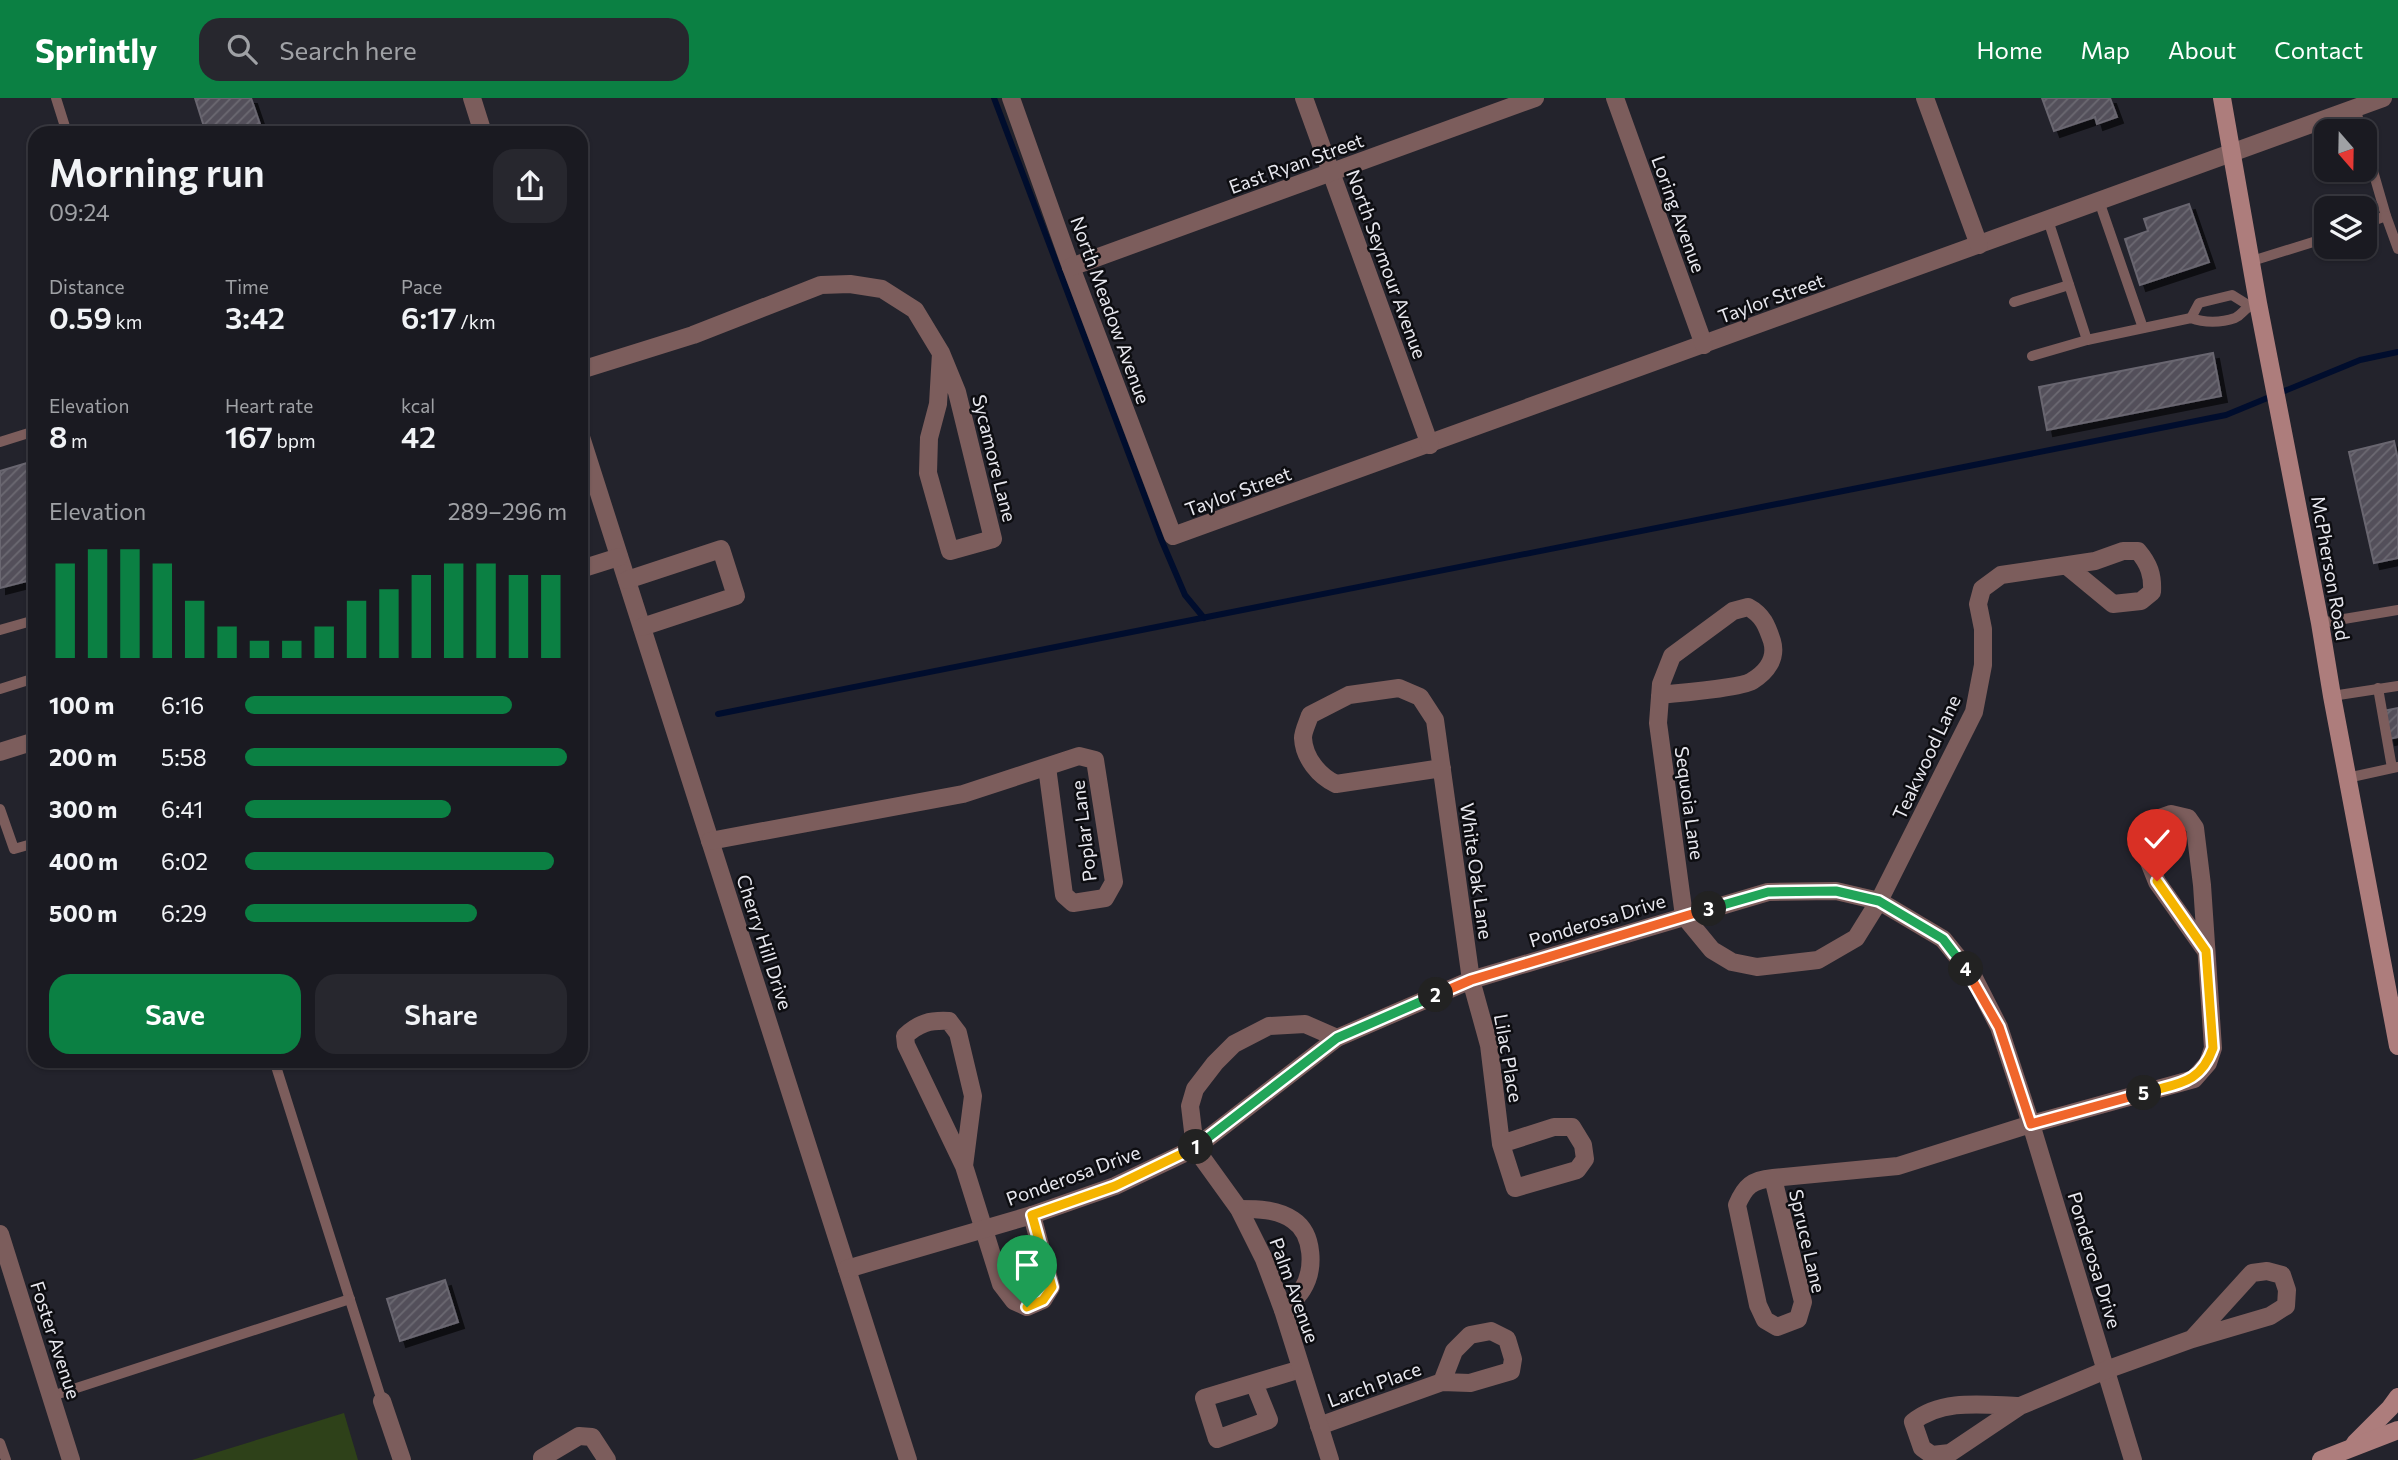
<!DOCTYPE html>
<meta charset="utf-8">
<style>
:root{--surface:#1a1a21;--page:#27272e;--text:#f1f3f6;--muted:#9fa1a5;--line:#38383f;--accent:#0b8043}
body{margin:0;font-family:Commissioner,sans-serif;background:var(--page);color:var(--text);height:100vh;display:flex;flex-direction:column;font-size:26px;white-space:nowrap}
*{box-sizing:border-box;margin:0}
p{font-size:23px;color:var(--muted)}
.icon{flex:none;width:38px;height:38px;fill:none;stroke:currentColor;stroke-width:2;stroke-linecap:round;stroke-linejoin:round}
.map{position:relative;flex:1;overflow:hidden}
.details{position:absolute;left:28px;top:28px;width:560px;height:942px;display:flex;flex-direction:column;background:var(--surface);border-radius:21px;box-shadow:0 2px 5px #0004,0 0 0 2px var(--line)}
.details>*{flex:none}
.needle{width:46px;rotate:160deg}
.fabs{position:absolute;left:2314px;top:21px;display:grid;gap:14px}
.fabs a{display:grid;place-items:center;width:63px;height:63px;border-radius:14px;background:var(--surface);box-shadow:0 2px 5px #0004,0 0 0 2px var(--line);font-size:35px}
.pin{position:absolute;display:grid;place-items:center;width:60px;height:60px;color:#fff;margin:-72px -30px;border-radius:50% 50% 50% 0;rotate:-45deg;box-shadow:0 0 7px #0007}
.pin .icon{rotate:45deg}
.km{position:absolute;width:35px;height:35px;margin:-18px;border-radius:50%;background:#222;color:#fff;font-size:19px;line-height:35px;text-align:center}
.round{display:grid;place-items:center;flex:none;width:74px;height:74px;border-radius:21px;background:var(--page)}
.summary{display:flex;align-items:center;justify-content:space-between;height:119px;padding:0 21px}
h1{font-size:38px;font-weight:600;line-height:52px}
.stats{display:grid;grid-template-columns:repeat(3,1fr);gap:10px;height:119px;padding:7px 21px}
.stats div{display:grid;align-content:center}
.stats b{font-size:30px;font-weight:600}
.stats small{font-size:19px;font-weight:400}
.stats p{font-size:19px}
.chart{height:196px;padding:14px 21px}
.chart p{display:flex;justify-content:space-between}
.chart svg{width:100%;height:126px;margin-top:7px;stroke:var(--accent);stroke-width:6}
.primary-button{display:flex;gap:14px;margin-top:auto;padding:14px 21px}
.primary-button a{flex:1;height:80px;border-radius:21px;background:var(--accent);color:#fff;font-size:28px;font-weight:600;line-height:80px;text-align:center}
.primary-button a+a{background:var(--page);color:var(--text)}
ul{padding:0 21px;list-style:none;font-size:23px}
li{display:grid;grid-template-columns:112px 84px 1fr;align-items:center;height:52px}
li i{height:18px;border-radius:9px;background:var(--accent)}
header{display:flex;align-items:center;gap:42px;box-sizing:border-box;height:98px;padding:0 35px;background:var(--accent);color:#fff}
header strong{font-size:33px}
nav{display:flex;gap:38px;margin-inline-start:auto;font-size:24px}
.search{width:490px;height:63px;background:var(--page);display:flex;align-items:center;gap:18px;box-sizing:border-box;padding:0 24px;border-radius:21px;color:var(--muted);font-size:26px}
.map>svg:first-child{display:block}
.green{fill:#2e4119}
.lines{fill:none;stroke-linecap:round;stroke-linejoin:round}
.stream{stroke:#000d2d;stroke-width:6}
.building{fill:url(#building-hatch);stroke:#696670;stroke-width:2;filter:url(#shadow)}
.service{stroke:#7c5d5c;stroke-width:10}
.minor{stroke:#7c5d5c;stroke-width:18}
.secondary{stroke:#ad7d7c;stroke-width:18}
.split-1-casing{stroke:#fff;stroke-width:14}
.split-2-casing{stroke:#fff;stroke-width:14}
.split-3-casing{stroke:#fff;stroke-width:14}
.split-4-casing{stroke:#fff;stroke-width:14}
.split-5-casing{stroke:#fff;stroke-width:14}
.split-6-casing{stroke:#fff;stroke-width:14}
.split-1{stroke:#f5b400;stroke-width:9}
.split-2{stroke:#22a559;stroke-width:9}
.split-3{stroke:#f0652b;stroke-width:9}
.split-4{stroke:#22a559;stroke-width:9}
.split-5{stroke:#f0652b;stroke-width:9}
.split-6{stroke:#f5b400;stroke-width:9}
.labels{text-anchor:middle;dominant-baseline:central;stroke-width:5;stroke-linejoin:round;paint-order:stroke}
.street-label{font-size:19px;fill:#e8e8ef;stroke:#0d0d11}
</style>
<header>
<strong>Sprintly</strong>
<div class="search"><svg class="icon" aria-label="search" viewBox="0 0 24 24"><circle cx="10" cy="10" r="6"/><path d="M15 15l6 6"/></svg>Search here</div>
<nav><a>Home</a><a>Map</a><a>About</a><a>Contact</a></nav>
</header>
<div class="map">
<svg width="2398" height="1362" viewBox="0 0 2398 1362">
<defs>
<pattern id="building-hatch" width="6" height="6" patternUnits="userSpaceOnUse" patternTransform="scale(1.75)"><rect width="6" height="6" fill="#53505a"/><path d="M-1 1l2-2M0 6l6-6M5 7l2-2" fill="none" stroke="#6c6972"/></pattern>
<filter id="shadow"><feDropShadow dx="6" dy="6" stdDeviation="0" flood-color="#0009"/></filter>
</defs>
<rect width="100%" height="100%" fill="#23232c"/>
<polygon class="green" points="344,1315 358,1362 192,1362"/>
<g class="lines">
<g class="stream">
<polyline points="994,0 1161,441 1185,497 1204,520"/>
<polyline points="718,616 2226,317 2360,262 2398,254"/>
</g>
</g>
<g class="building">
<polygon points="195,0 251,0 263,35 206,35"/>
<polygon points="2042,0 2110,0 2117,19 2097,26 2095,19 2054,33"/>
<polygon points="2189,106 2209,164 2140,187 2125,141 2148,133 2144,121"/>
<polygon points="2213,255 2221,298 2047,332 2039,289"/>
<polygon points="2394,343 2398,362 2398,460 2374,465 2349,354"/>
<polygon points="27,365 30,373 35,372 35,481 0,490 0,373"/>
<polygon points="2398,610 2398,639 2389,641 2383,613"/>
<polygon points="445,1182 458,1224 400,1243 387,1201"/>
</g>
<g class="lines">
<g class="service">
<polyline points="56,0 67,35"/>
<polyline points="2355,10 2362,33"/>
<polyline points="2364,42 2386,118 2364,126"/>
<polyline points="2099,103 2143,230"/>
<polyline points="2386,118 2398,151"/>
<polyline points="2048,122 2087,242"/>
<polyline points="2252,163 2326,140"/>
<polyline points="2014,204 2069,187"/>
<polyline points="2191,220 2199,205 2232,197 2248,207"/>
<path d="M2032 258 2087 242 2191 220C2204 225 2221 225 2235 220 2244 216 2244 208 2258 205"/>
<polyline points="0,344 35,333"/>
<polyline points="2320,525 2398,512"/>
<polyline points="0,532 35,522"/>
<polyline points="2378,590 2392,670"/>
<polyline points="0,591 35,580"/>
<polyline points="2332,598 2398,588"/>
<polyline points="2347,680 2398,669"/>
<polyline points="0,711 14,751 35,745"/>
<polyline points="274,962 382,1303"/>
<polyline points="52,1298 350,1201"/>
<polyline points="0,1345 6,1362"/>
</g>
<g class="minor">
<polyline points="472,0 483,35"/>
<polyline points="1011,0 1071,169 1173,438 2383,0"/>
<polyline points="1304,0 1430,347"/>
<polyline points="1615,0 1704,247"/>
<polyline points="1925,0 1979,147"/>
<polyline points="1071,169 1535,0"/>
<polyline points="581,272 693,237 821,187 850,186 882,191 915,212 941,255 957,294 993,441 950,453 928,375 929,340 938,306 941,255"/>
<polyline points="581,339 908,1362"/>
<polyline points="581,471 619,459"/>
<polyline points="627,482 721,451 736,498 642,529"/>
<path d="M1660 597C1677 595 1741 590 1752 583 1767 574 1777 560 1772 543 1767 528 1763 517 1748 509L1733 513 1672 558 1661 586 1658 625 1684 818 1712 852 1732 864 1757 869 1818 862 1856 840 1879 803 1974 614 1983 567V531L1978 506 1982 491 2001 477 2095 463 2123 453H2138C2149 466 2153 477 2152 494L2141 503 2113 506 2067 468"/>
<polyline points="0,654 35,643"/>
<path d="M1442 670 1336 686C1319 678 1304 660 1303 640 1303 633 1308 624 1310 617L1349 597 1399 590 1420 599 1435 622 1471 882 1489 947 1501 1046 1515 1090 1577 1072 1585 1061 1583 1047 1572 1029H1554L1501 1046"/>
<polyline points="710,743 963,696 1079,658 1095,662 1114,784 1105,800 1073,805 1064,797 1047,669"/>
<path d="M964 1068 973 998 958 935 949 923C930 922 919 925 905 938L906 947 964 1068 1001 1186 1014 1203 1027 1209 1043 1202 1051 1189 1032 1117"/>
<path d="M1773 1080 1803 1204 1798 1221 1777 1229 1765 1222 1758 1207 1737 1107C1745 1088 1752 1082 1773 1080L1898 1068 2031 1026 2194 981 2208 965 2213 950 2202 787 2195 730 2188 720 2171 716 2154 722 2146 734 2147 759 2157 784 2206 853"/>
<path d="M1239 1111C1257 1111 1277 1111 1293 1122 1314 1136 1315 1172 1302 1192 1298 1199 1289 1206 1283 1212"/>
<polyline points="0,1136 71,1362"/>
<polyline points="847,1171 1032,1117 1115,1088 1195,1050 1337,940 1471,882 1768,794 1836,793 1879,803 1943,841 1973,878 1999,929 2031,1026 2133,1362"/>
<polyline points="1254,1285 1269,1322 1217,1341 1204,1300 1301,1271"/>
<polyline points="382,1303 402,1362"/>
<path d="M2020 1308C1985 1307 1942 1300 1913 1324L1922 1350 1932 1357 1950 1355 2020 1308 2106 1272 2192 1241 2270 1218 2286 1208 2287 1192 2282 1177 2267 1173 2252 1175 2192 1241"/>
<polyline points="1319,1328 1442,1284 1470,1285 1511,1273 1513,1261 1507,1241 1491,1233 1470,1237 1454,1253 1442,1284"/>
<polyline points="542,1362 542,1360 579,1338 592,1339 607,1362"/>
<polyline points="1330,1362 1283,1212 1264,1161 1239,1111 1195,1050 1190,1008 1195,991 1215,965 1234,946 1269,928 1305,926 1337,940"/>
</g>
<g class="secondary">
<polyline points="2222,0 2258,205 2320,525 2332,598 2398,948"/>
<polyline points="2355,1345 2390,1310 2398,1299"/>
<polyline points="2321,1362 2398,1332"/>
</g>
</g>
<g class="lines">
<g class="split-1-casing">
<polyline id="split-1" points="1027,1209 1043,1202 1052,1189 1032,1117 1115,1088 1196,1049"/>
</g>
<g class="split-2-casing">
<polyline id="split-2" points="1196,1049 1337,940 1436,897"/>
</g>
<g class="split-3-casing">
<polyline id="split-3" points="1436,897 1471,882 1709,811"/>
</g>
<g class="split-4-casing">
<polyline id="split-4" points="1709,811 1768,794 1836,793 1879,803 1943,841 1966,871"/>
</g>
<g class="split-5-casing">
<polyline id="split-5" points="1966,871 1999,929 2031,1026 2144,995"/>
</g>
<g class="split-6-casing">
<path id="split-6" d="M2144 995C2177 985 2200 987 2213 950L2206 853 2157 783"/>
</g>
<use href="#split-1" class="split-1"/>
<use href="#split-2" class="split-2"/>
<use href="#split-3" class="split-3"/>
<use href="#split-4" class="split-4"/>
<use href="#split-5" class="split-5"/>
<use href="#split-6" class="split-6"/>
</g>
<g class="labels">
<g class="street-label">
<text transform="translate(1296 65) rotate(-20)">East Ryan Street</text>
<text transform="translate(1679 116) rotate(70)">Loring Avenue</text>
<text transform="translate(1387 166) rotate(70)">North Seymour Avenue</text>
<text transform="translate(1771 200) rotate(-20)">Taylor Street</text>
<text transform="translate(1111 212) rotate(70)">North Meadow Avenue</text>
<text transform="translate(995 360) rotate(76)">Sycamore Lane</text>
<text transform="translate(1238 393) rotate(-20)">Taylor Street</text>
<text transform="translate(2331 470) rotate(80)">McPherson Road</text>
<text transform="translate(1926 659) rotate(-65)">Teakwood Lane</text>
<text transform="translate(1690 705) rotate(82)">Sequoia Lane</text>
<text transform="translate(1083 733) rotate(-97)">Poplar Lane</text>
<text transform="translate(1477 773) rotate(82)">White Oak Lane</text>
<text transform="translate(1597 822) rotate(-17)">Ponderosa Drive</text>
<text transform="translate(765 844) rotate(72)">Cherry Hill Drive</text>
<text transform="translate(1509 960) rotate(80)">Lilac Place</text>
<text transform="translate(1073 1077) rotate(-20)">Ponderosa Drive</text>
<text transform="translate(1808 1143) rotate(77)">Spruce Lane</text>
<text transform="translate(2095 1162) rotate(73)">Ponderosa Drive</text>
<text transform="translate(1295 1192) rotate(70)">Palm Avenue</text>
<text transform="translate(56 1242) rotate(72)">Foster Avenue</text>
<text transform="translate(1374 1286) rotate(-20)">Larch Place</text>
</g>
</g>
</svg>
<div class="fabs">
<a><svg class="needle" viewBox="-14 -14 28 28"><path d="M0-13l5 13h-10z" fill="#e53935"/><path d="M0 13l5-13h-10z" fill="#9fa1a5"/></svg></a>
<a><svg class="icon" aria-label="layers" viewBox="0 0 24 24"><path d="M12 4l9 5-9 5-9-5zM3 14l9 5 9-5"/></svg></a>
</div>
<div class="pin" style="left:1027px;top:1209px;background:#1e9e55"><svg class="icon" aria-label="arrive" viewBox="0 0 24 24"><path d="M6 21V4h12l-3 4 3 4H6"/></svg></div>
<div class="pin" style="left:2157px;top:783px;background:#d93025"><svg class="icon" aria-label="check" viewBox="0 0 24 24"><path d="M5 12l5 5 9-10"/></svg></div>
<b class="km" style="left:1196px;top:1049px">1</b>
<b class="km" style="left:1436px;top:897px">2</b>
<b class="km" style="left:1709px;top:811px">3</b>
<b class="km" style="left:1966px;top:871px">4</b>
<b class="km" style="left:2144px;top:995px">5</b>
<section class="details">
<div class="summary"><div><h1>Morning run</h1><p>09:24</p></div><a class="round"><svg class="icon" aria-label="share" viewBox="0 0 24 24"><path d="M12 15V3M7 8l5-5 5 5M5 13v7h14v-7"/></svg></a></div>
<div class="stats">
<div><p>Distance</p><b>0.59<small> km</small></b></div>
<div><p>Time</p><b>3:42</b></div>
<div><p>Pace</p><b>6:17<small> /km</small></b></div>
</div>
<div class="stats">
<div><p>Elevation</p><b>8<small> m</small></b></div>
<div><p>Heart rate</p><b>167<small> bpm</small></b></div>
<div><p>kcal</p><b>42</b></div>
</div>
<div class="chart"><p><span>Elevation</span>289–296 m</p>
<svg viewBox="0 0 160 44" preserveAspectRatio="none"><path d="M5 44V11M15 44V6M25 44V6M35 44V11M45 44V24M55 44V33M65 44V38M75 44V38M85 44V33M95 44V24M105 44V20M115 44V15M125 44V11M135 44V11M145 44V15M155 44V15"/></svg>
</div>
<ul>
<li><b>100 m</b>6:16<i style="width:83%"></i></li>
<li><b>200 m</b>5:58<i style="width:100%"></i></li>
<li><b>300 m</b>6:41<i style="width:64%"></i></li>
<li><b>400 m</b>6:02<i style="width:96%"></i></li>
<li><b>500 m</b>6:29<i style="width:72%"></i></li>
</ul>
<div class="primary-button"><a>Save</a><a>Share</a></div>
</section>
</div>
